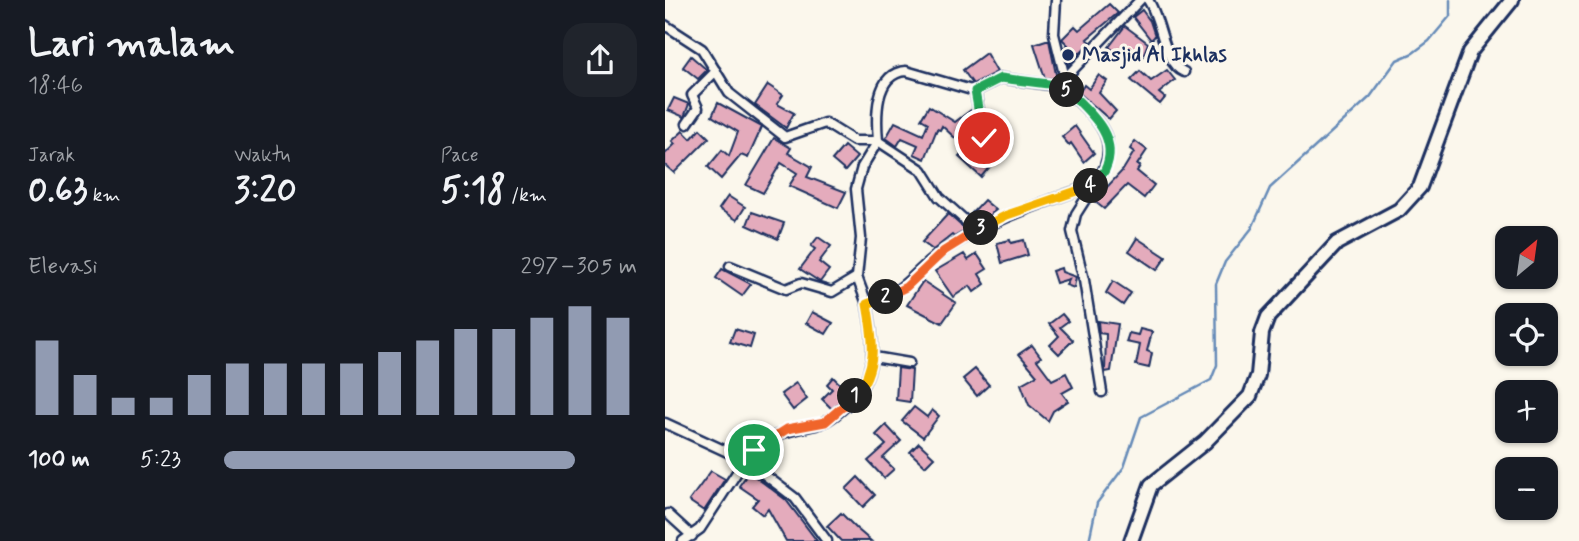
<!DOCTYPE html>
<html lang="id">
<meta charset="utf-8">
<style>
:root{--surface:#171b24;--page:#20242c;--text:#f1f3f6;--muted:#9ea1a6;--accent:#919bb2}
body{margin:0;font-family:Mynerve,sans-serif;background:var(--page);color:var(--text);height:100vh;display:flex;flex-direction:column;font-size:26px;white-space:nowrap}
*{box-sizing:border-box;margin:0}
p{font-size:23px;color:var(--muted)}
.icon{flex:none;width:38px;height:38px;fill:none;stroke:currentColor;stroke-width:2;stroke-linecap:round;stroke-linejoin:round}
.map{position:relative;flex:1;overflow:hidden}
.sheet{display:flex;flex-direction:column;background:var(--surface);width:665px}
.sheet>*{flex:none}
.needle{width:46px;rotate:29deg}
.tools{position:absolute;left:830px;top:226px;display:grid;gap:14px}
.tools a{display:grid;place-items:center;width:63px;height:63px;border-radius:14px;background:var(--surface);box-shadow:0 2px 5px #0004;font-size:35px}
.pin{position:absolute;display:grid;place-items:center;width:60px;height:60px;color:#fff;margin:-30px;border:4px solid #fff;border-radius:50%;box-shadow:0 2px 7px #0007}
.km{position:absolute;width:35px;height:35px;margin:-18px;border-radius:50%;background:#222;color:#fff;font-size:19px;line-height:35px;text-align:center}
.round{display:grid;place-items:center;flex:none;width:74px;height:74px;border-radius:21px;background:var(--page)}
.head{display:flex;align-items:center;justify-content:space-between;height:119px;padding:0 28px}
h1{font-size:38px;font-weight:700;line-height:52px}
.metrics{display:grid;grid-template-columns:repeat(3,1fr);gap:10px;height:119px;padding:7px 28px}
.metrics div{display:grid;align-content:center}
.metrics b{font-size:35px;font-weight:700}
.metrics small{font-size:19px;font-weight:400}
.metrics p{font-size:19px}
.chart{height:196px;padding:14px 28px}
.chart p{display:flex;justify-content:space-between}
.chart svg{width:100%;height:126px;margin-top:7px;stroke:var(--accent);stroke-width:6}
ul{padding:0 28px;list-style:none;font-size:23px}
li{display:grid;grid-template-columns:112px 84px 1fr;align-items:center;height:52px}
li i{height:18px;border-radius:9px;background:var(--accent)}
main{display:flex;flex:1;min-height:0}
.map>svg:first-child{display:block}
.lines{fill:none;stroke-linecap:round;stroke-linejoin:round}
.stream{stroke:#668bb8;stroke-width:2.5}
.building{fill:#e4abbc;stroke:#1b2f5e;stroke-width:2}
.street-casing{stroke:#1b2f5e;stroke-width:13}
.secondary-casing{stroke:#1b2f5e;stroke-width:18}
.street{stroke:#fbf7ec;stroke-width:8}
.secondary{stroke:#fbf7ec;stroke-width:12}
.split-1-casing{stroke:#fff;stroke-width:14}
.split-2-casing{stroke:#fff;stroke-width:14}
.split-3-casing{stroke:#fff;stroke-width:14}
.split-4-casing{stroke:#fff;stroke-width:14}
.split-5-casing{stroke:#fff;stroke-width:14}
.split-6-casing{stroke:#fff;stroke-width:14}
.split-7-casing{stroke:#fff;stroke-width:14}
.split-1{stroke:#f0652b;stroke-width:9}
.split-2{stroke:#f5b400;stroke-width:9}
.split-3{stroke:#f0652b;stroke-width:9}
.split-4{stroke:#f5b400;stroke-width:9}
.split-5{stroke:#22a559;stroke-width:9}
.split-6{stroke:#22a559;stroke-width:9}
.split-7{stroke:#22a559;stroke-width:9}
.poi-dot{fill:#1b2f5e;stroke:#fbf7ec;stroke-width:2.5}
.labels{text-anchor:middle;dominant-baseline:central;stroke-width:6;stroke-linejoin:round;paint-order:stroke}
.poi-label{font-size:21px;font-weight:bold;fill:#1b2f5e;stroke:#fbf7ec;text-anchor:start}
</style>
<main>
<section class="sheet">
<div class="head"><div><h1>Lari malam</h1><p>18:46</p></div><a class="round"><svg class="icon" aria-label="share" viewBox="0 0 24 24"><path d="M12 15V3M7 8l5-5 5 5M5 13v7h14v-7"/></svg></a></div>
<div class="metrics">
<div><p>Jarak</p><b>0.63<small> km</small></b></div>
<div><p>Waktu</p><b>3:20</b></div>
<div><p>Pace</p><b>5:18<small> /km</small></b></div>
</div>
<div class="chart"><p><span>Elevasi</span>297–305 m</p>
<svg viewBox="0 0 160 44" preserveAspectRatio="none"><path d="M5 44V18M15 44V30M25 44V38M35 44V38M45 44V30M55 44V26M65 44V26M75 44V26M85 44V26M95 44V22M105 44V18M115 44V14M125 44V14M135 44V10M145 44V6M155 44V10"/></svg>
</div>
<ul>
<li><b>100 m</b>5:23<i style="width:85%"></i></li>
</ul>
</section>
<div class="map">
<svg width="914" height="541" viewBox="0 0 914 541">
<rect width="100%" height="100%" fill="#fbf7ec"/>
<filter id="ink" filterUnits="userSpaceOnUse"><feTurbulence type="fractalNoise" baseFrequency=".0143" numOctaves="2"/><feDisplacementMap in="SourceGraphic" scale="14" xChannelSelector="R" yChannelSelector="G"/><feConvolveMatrix kernelMatrix="1 2 1 2 8 2 1 2 1" color-interpolation-filters="sRGB"/></filter>
<g filter="url(#ink)">
<g class="lines">
<polyline class="stream" points="424,541 432,503 459,467 476,417 546,380 552,365 551,284 560,262 587,228 605,188 705,97 732,60 748,53 764,41 785,16 785,0"/>
</g>
<g class="building">
<polygon points="444,4 453,13 422,39 426,42 403,64 399,48 403,45 397,39 410,26 414,30"/>
<polygon points="477,10 485,21 490,36 486,40 468,17"/>
<polygon points="460,26 483,43 478,56 468,49 460,59 444,47"/>
<polygon points="381,40 384,40 392,79 380,78 369,44"/>
<polygon points="321,53 332,72 308,84 298,70"/>
<polygon points="26,56 42,70 33,79 18,67"/>
<polygon points="502,70 510,80 494,93 500,98 495,104 466,80 475,71 486,81"/>
<polygon points="434,75 442,81 434,93 451,111 444,119 414,93 419,85 424,89"/>
<polygon points="103,85 118,95 112,104 129,113 121,128 90,105"/>
<polygon points="9,98 24,104 19,117 3,110"/>
<polygon points="53,103 97,127 83,158 76,155 56,179 43,167 57,150 64,156 73,132 47,116"/>
<polygon points="264,106 290,122 306,110 307,112 309,120 298,129 305,136 302,140 328,163 316,177 294,157 302,149 277,126 275,130 272,129 260,159 249,154 253,145 237,138 232,146 221,138 230,122 258,135 263,123 256,119"/>
<polygon points="410,126 429,153 419,162 406,143 404,145 397,137"/>
<polygon points="35,129 44,138 9,173 0,165 0,154 10,144 7,141 18,131 26,139"/>
<polygon points="109,138 126,148 123,153 147,167 142,177 181,192 173,208 124,186 132,173 116,163 98,193 81,185"/>
<polygon points="470,141 482,150 472,165 475,166 472,171 489,185 479,198 462,185 439,209 429,201 458,170 469,152 465,149"/>
<polygon points="179,146 192,157 180,171 167,160"/>
<polygon points="63,196 80,207 72,220 54,209"/>
<polygon points="319,200 331,210 316,222 306,214"/>
<polygon points="87,212 119,223 113,239 82,225"/>
<polygon points="283,214 301,230 289,237 287,235 268,250 257,242"/>
<polygon points="153,237 166,246 154,262 164,270 155,282 135,269 150,249 146,246"/>
<polygon points="472,238 501,257 492,270 464,251"/>
<polygon points="345,240 346,243 359,240 363,255 337,263 332,243"/>
<polygon points="299,254 303,260 312,254 322,269 314,274 320,284 309,292 305,286 288,297 270,271"/>
<polygon points="396,268 397,272 411,277 409,288 401,285 404,279 391,283 387,271"/>
<polygon points="57,269 86,284 77,296 51,278"/>
<polygon points="258,281 291,303 277,323 242,305"/>
<polygon points="448,281 466,293 458,305 441,293"/>
<polygon points="147,312 168,323 161,334 141,323"/>
<polygon points="397,314 403,321 395,327 408,340 394,354 385,345 394,336 384,324"/>
<polygon points="433,321 453,324 446,371 440,372 441,334 434,333"/>
<polygon points="70,329 89,335 85,348 65,342"/>
<polygon points="475,329 487,332 482,351 487,353 484,368 471,365 475,345 461,342 464,333 473,335"/>
<polygon points="367,345 376,357 372,360 387,380 401,373 408,387 397,393 403,401 388,411 383,421 364,405 356,384 372,375 354,354"/>
<polygon points="233,368 247,370 245,402 231,400"/>
<polygon points="310,369 324,385 312,396 298,379"/>
<polygon points="168,377 184,393 167,409 157,399 167,389 162,384"/>
<polygon points="131,383 142,399 128,410 116,394"/>
<polygon points="249,407 262,417 267,410 274,416 258,437 237,421"/>
<polygon points="221,425 236,441 218,458 229,469 219,478 203,461 221,445 211,435"/>
<polygon points="254,443 269,457 260,466 245,452"/>
<polygon points="46,471 60,479 39,511 24,501"/>
<polygon points="84,472 121,500 152,541 121,541 103,509 98,515 87,506 93,499 74,486"/>
<polygon points="193,477 210,495 198,507 181,489"/>
<polygon points="176,513 192,529 206,541 176,541 162,526"/>
</g>
<g class="lines">
<g class="street-casing">
<g id="street">
<polyline points="391,0 389,34 400,78"/>
<path d="M483 0C497 20 498 64 519 72"/>
<polyline points="0,25 37,49 64,93 120,137 160,123 189,141 213,141"/>
<polyline points="310,91 319,138"/>
<polyline points="22,124 33,108 27,95 51,71"/>
<polyline points="430,184 411,214 407,231 419,280 437,392"/>
<path d="M312 231 274 197 257 170 213 141C211 118 209 73 241 71L310 91 336 78 399 87"/>
<polyline points="65,266 121,289 136,283 167,292 192,277"/>
<polyline points="202,304 192,277 196,238 191,189 197,167 213,141"/>
<polyline points="209,357 244,363"/>
<polyline points="0,423 80,460 35,529 18,541"/>
<polyline points="3,514 27,536"/>
<path d="M162 541 130 498 80 460C107 432 116 433 151 425 163 422 173 413 182 405 214 375 209 343 202 304 246 290 248 270 281 249 330 218 376 204 430 184 462 140 430 117 398 87L400 78 475 0"/>
</g>
</g>
<g class="secondary-casing">
<polyline id="secondary" points="466,541 486,485 540,442 585,396 593,375 597,333 603,317 672,243 734,210 755,187 805,52 847,0"/>
</g>
<use href="#street" class="street"/>
<use href="#secondary" class="secondary"/>
</g>
</g>
<g class="lines" filter="url(#ink)">
<g class="split-1-casing">
<polyline id="split-1" points="89,450 122,429 160,422 190,396"/>
</g>
<g class="split-2-casing">
<path id="split-2" d="M190 396C214 367 208 339 202 304L221 297"/>
</g>
<g class="split-3-casing">
<polyline id="split-3" points="221,297 241,287 279,251 316,228"/>
</g>
<g class="split-4-casing">
<polyline id="split-4" points="316,228 342,215 426,186"/>
</g>
<g class="split-5-casing">
<path id="split-5" d="M402 90C423 111 456 136 440 170 436 176 432 183 426 186"/>
</g>
<g class="split-6-casing">
<polyline id="split-6" points="313,108 310,91 336,78 399,86 402,90"/>
</g>
<g class="split-7-casing">
<polyline id="split-7" points="313,108 319,138"/>
</g>
<use href="#split-1" class="split-1"/>
<use href="#split-2" class="split-2"/>
<use href="#split-3" class="split-3"/>
<use href="#split-4" class="split-4"/>
<use href="#split-5" class="split-5"/>
<use href="#split-6" class="split-6"/>
<use href="#split-7" class="split-7"/>
</g>
<circle class="poi-dot" cx="403" cy="55" r="7"/>
<g class="labels">
<g class="poi-label">
<text x="417" y="55">Masjid Al Ikhlas</text>
</g>
</g>
</svg>
<div class="tools">
<a><svg class="needle" viewBox="-14 -14 28 28"><path d="M0-13l5 13h-10z" fill="#e53935"/><path d="M0 13l5-13h-10z" fill="#9ea1a6"/></svg></a>
<a><svg class="icon" aria-label="locate" viewBox="0 0 24 24"><circle cx="12" cy="12" r="6"/><path d="M12 2v4M12 18v4M2 12h4M18 12h4"/></svg></a>
<a>+</a>
<a>−</a>
</div>
<div class="pin" style="left:89px;top:450px;background:#1e9e55"><svg class="icon" aria-label="arrive" viewBox="0 0 24 24"><path d="M6 21V4h12l-3 4 3 4H6"/></svg></div>
<div class="pin" style="left:319px;top:138px;background:#d93025"><svg class="icon" aria-label="check" viewBox="0 0 24 24"><path d="M5 12l5 5 9-10"/></svg></div>
<b class="km" style="left:190px;top:396px">1</b>
<b class="km" style="left:221px;top:297px">2</b>
<b class="km" style="left:316px;top:228px">3</b>
<b class="km" style="left:426px;top:186px">4</b>
<b class="km" style="left:402px;top:90px">5</b>
</div>
</main>
